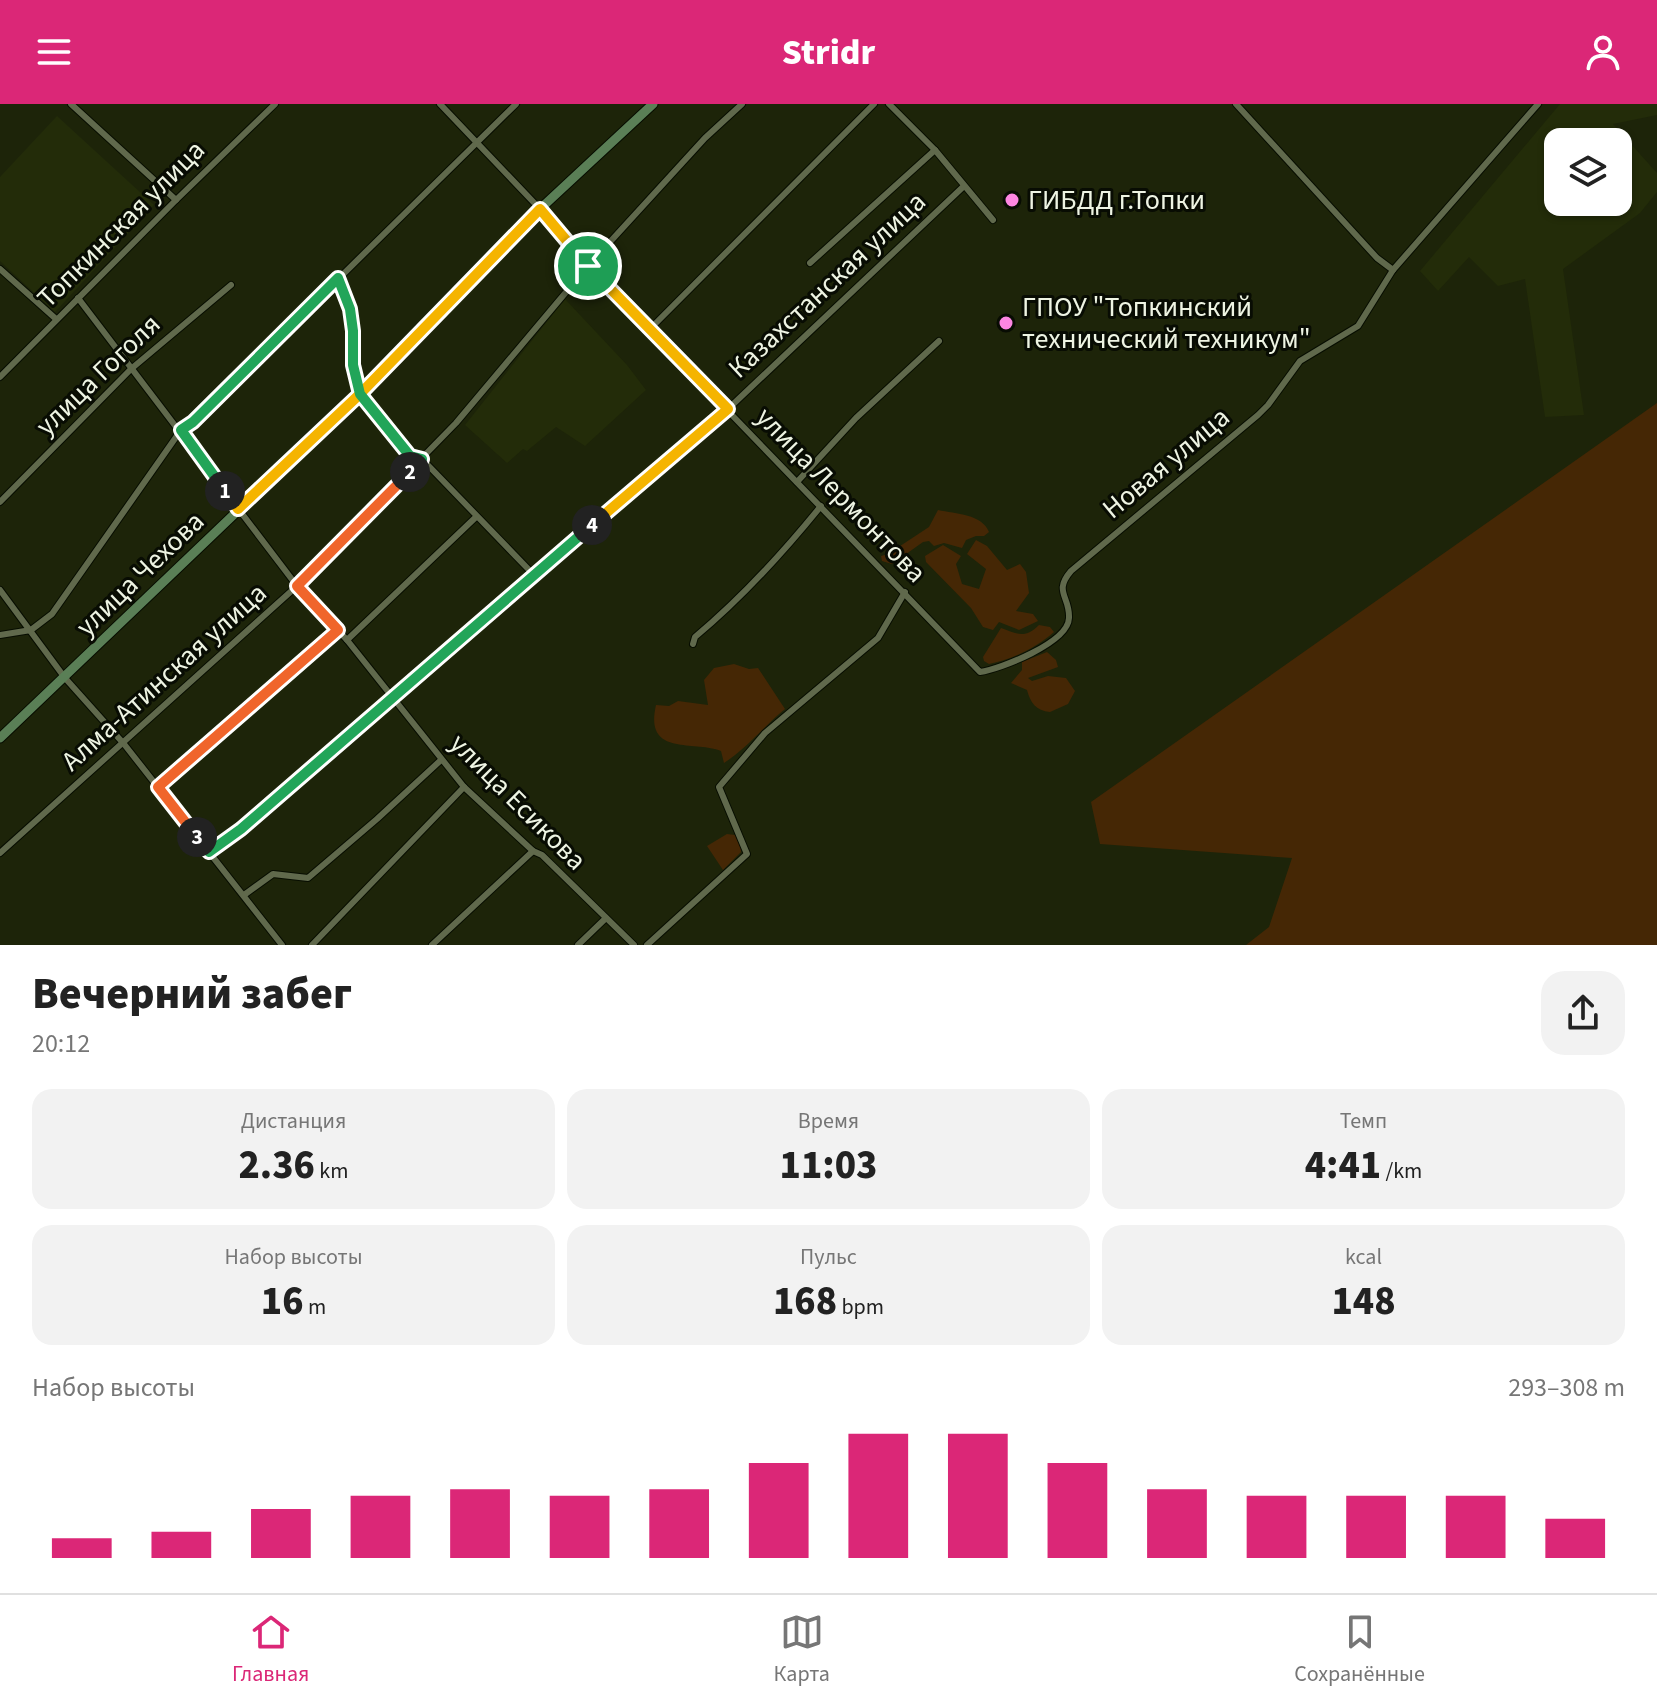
<!DOCTYPE html>
<html lang="ru">
<meta charset="utf-8">
<style>
:root{--surface:#fff;--page:#f2f2f2;--text:#222;--muted:#767676;--line:#e0e0e0;--accent:#db2777}
body{margin:0;font-family:"Source Sans 3",sans-serif;background:var(--page);color:var(--text);height:100vh;display:flex;flex-direction:column;font-size:30px;white-space:nowrap}
*{box-sizing:border-box;margin:0}
p{font-size:26px;color:var(--muted)}
.icon{flex:none;width:44px;height:44px;fill:none;stroke:currentColor;stroke-width:2;stroke-linecap:round;stroke-linejoin:round}
.map{position:relative;height:841px;overflow:hidden}
.panel{display:flex;flex-direction:column;background:var(--surface);flex:1}
.panel>*{flex:none}
.fabs{position:absolute;left:1544px;top:24px;display:grid;gap:16px}
.fabs a{display:grid;place-items:center;width:88px;height:88px;border-radius:16px;background:var(--surface);box-shadow:0 2px 6px #0004;font-size:40px}
.pin{position:absolute;display:grid;place-items:center;width:68px;height:68px;color:#fff;margin:-34px;border:4px solid #fff;border-radius:50%;box-shadow:0 2px 8px #0007}
.km{position:absolute;width:40px;height:40px;margin:-20px;border-radius:50%;background:#222;color:#fff;font-size:22px;line-height:40px;text-align:center}
.round{display:grid;place-items:center;flex:none;width:84px;height:84px;border-radius:24px;background:var(--page)}
.headline{display:flex;align-items:center;justify-content:space-between;height:136px;padding:0 32px}
h1{font-size:44px;font-weight:800;line-height:60px}
.figures{display:grid;grid-template-columns:repeat(3,1fr);gap:12px;height:136px;padding:8px 32px}
.figures div{display:grid;align-content:center;border-radius:20px;background:var(--page);text-align:center}
.figures b{font-size:40px;font-weight:800}
.figures small{font-size:22px;font-weight:400}
.figures p{font-size:22px}
.chart{height:224px;padding:16px 32px}
.chart p{display:flex;justify-content:space-between}
.chart svg{width:100%;height:144px;margin-top:8px;stroke:var(--accent);stroke-width:6}
header{display:flex;justify-content:space-between;align-items:center;height:104px;padding:0 32px;background:var(--accent);color:#fff;font-size:36px;font-weight:800}
.tab-bar{display:flex;justify-content:space-around;align-items:center;height:112px;border-top:2px solid var(--line);background:var(--surface);font-size:22px;color:var(--muted)}
.tab-bar a{display:grid;justify-items:center;gap:4px}
.tab-bar .selected{color:var(--accent)}
.map>svg:first-child{display:block}
.built{fill:#232c09;fill-rule:evenodd}
.green{fill:#452705}
.lines{fill:none;stroke-linecap:round;stroke-linejoin:round}
.street-casing{stroke:#070d00;stroke-width:8}
.secondary-casing{stroke:#070d00;stroke-width:11}
.street{stroke:#60694c;stroke-width:6}
.secondary{stroke:#5a7f56;stroke-width:9}
.split-1-casing{stroke:#fff;stroke-width:16}
.split-2-casing{stroke:#fff;stroke-width:16}
.split-3-casing{stroke:#fff;stroke-width:16}
.split-4-casing{stroke:#fff;stroke-width:16}
.split-5-casing{stroke:#fff;stroke-width:16}
.split-1{stroke:#f5b400;stroke-width:10}
.split-2{stroke:#22a559;stroke-width:10}
.split-3{stroke:#f0652b;stroke-width:10}
.split-4{stroke:#22a559;stroke-width:10}
.split-5{stroke:#f5b400;stroke-width:10}
.poi-dot{fill:#fd86e2;stroke:#080c03;stroke-width:3}
.labels{text-anchor:middle;dominant-baseline:central;stroke-width:6;stroke-linejoin:round;paint-order:stroke}
.poi-label{font-size:28px;fill:#eef4e3;stroke:#080c03;text-anchor:start}
.street-label{font-size:28px;fill:#eef4e3;stroke:#080c03}
</style>
<header><svg class="icon" aria-label="menu" viewBox="0 0 24 24"><path d="M4 6h16M4 12h16M4 18h16"/></svg>Stridr<svg class="icon" aria-label="person" viewBox="0 0 24 24"><circle cx="12" cy="8" r="4"/><path d="M4 21q1-7 8-7t8 7"/></svg></header>
<div class="map">
<svg width="1657" height="841" viewBox="0 0 1657 841">
<rect width="100%" height="100%" fill="#1d2409"/>
<g class="built">
<path d="M1560 0H1657V11L1613 20 1657 69V88L1640 109 1563 165 1584 311 1545 313 1525 175 1498 182 1469 153 1438 187 1420 167ZM1558 38H1618V98H1558Z"/>
<polygon points="57,12 154,101 55,208 0,157 0,73"/>
<polygon points="565,195 627,261 646,286 585,342 556,323 527,347 523,345 507,359 465,321"/>
</g>
<g class="green">
<polygon points="1657,299 1657,841 1246,841 1269,823 1292,754 1100,740 1091,698"/>
<path d="M938 406C956 410 982 410 989 428L984 432H976L966 436 962 444 944 439 934 442 929 437 923 438 892 460 882 457 881 452 888 450 929 423Z"/>
<polygon points="976,436 987,442 1007,466 1020,460 1026,468 1029,489 1016,507 1033,510 1038,517 1019,526 999,518 993,526 983,523 971,504 926,458 925,452 943,441 961,452 956,460 962,480 979,485 986,465 967,450"/>
<path d="M1039 521 1050 523 1054 528C1037 543 1012 556 989 560L984 557 983 553 1001 524C1018 530 1025 535 1039 521Z"/>
<path d="M1047 548 1056 556 1058 563 1028 574 1032 577 1048 572 1066 574 1075 587 1068 600 1050 608C1036 607 1030 598 1027 586L1011 579 1022 566V558Z"/>
<path d="M734 560 749 565 758 564 785 605C764 622 747 644 724 659L721 647C693 636 644 653 656 601L669 602 678 597 708 601 704 576 714 564Z"/>
<polygon points="727,730 735,731 740,740 741,748 723,766 707,742"/>
</g>
<g class="lines">
<g class="street-casing">
<g id="street">
<polyline points="71,0 176,96"/>
<path d="M440 0 540 105 588 162 980 568C1000 565 1068 539 1069 514 1070 492 1053 488 1071 467L1258 311 1268 301 1300 257 1358 222 1393 166 1538 0"/>
<polyline points="889,0 935,46 993,116"/>
<polyline points="1236,0 1377,154 1393,166"/>
<polyline points="810,159 935,46"/>
<polyline points="0,165 56,215"/>
<polyline points="338,174 350,205 353,261 360,290 410,352 422,355 533,470"/>
<polyline points="78,194 297,482 347,536 464,683 533,747 542,751 634,841"/>
<polyline points="650,225 874,0"/>
<polyline points="0,273 176,96 275,0"/>
<polyline points="797,378 856,314 939,237"/>
<polyline points="0,398 131,265 231,181"/>
<polyline points="0,486 65,574 124,640 282,841"/>
<polyline points="0,531 31,526 52,510 181,326 193,318 516,0"/>
<polyline points="347,536 476,413"/>
<path d="M693 540 695 533C742 494 782 450 821 402"/>
<polyline points="158,683 338,526"/>
<polyline points="209,748 241,725 533,470 728,305 964,82"/>
<polyline points="0,749 297,482 456,319 588,162 705,34 742,0"/>
<polyline points="244,791 273,770 308,774 377,715 441,656"/>
<polyline points="312,841 464,683"/>
<polyline points="432,841 533,747"/>
<polyline points="578,841 606,814"/>
<polyline points="647,841 747,750 719,683 765,629 878,534 905,488"/>
</g>
</g>
<g class="secondary-casing">
<polyline id="secondary" points="0,634 360,290 540,105 653,0"/>
</g>
<use href="#street" class="street"/>
<use href="#secondary" class="secondary"/>
</g>
<g class="lines">
<g class="split-1-casing">
<polyline id="split-1" points="225,387 238,405 360,290 540,105 588,162"/>
</g>
<g class="split-2-casing">
<polyline id="split-2" points="225,387 181,326 193,318 338,174 350,205 353,227 353,261 360,290 410,352 422,355 410,368"/>
</g>
<g class="split-3-casing">
<polyline id="split-3" points="197,733 158,683 338,526 297,482 410,368"/>
</g>
<g class="split-4-casing">
<polyline id="split-4" points="197,733 209,748 241,725 592,421"/>
</g>
<g class="split-5-casing">
<polyline id="split-5" points="588,162 728,305 592,421"/>
</g>
<use href="#split-1" class="split-1"/>
<use href="#split-2" class="split-2"/>
<use href="#split-3" class="split-3"/>
<use href="#split-4" class="split-4"/>
<use href="#split-5" class="split-5"/>
</g>
<g class="poi-dot">
<circle cx="1012" cy="96" r="8"/>
<circle cx="1006" cy="219" r="8"/>
</g>
<g class="labels">
<g class="poi-label">
<text x="1028" y="96">ГИБДД г.Топки</text>
<text x="1022" y="203">ГПОУ "Топкинский<tspan x="1022" dy="32">технический техникум"</tspan></text>
</g>
<g class="street-label">
<text transform="translate(121 120) rotate(-45)">Топкинская улица</text>
<text transform="translate(827 181) rotate(-43)">Казахстанская улица</text>
<text transform="translate(98 271) rotate(-44)">улица Гоголя</text>
<text transform="translate(1166 359) rotate(-40)">Новая улица</text>
<text transform="translate(841 391) rotate(46)">улица Лермонтова</text>
<text transform="translate(140 470) rotate(-44)">улица Чехова</text>
<text transform="translate(164 573) rotate(-42)">Алма-Атинская улица</text>
<text transform="translate(518 698) rotate(45)">улица Есикова</text>
</g>
</g>
</svg>
<div class="fabs">
<a><svg class="icon" aria-label="layers" viewBox="0 0 24 24"><path d="M12 4l9 5-9 5-9-5zM3 14l9 5 9-5"/></svg></a>
</div>
<div class="pin" style="left:588px;top:162px;background:#1e9e55"><svg class="icon" aria-label="arrive" viewBox="0 0 24 24"><path d="M6 21V4h12l-3 4 3 4H6"/></svg></div>
<b class="km" style="left:225px;top:387px">1</b>
<b class="km" style="left:410px;top:368px">2</b>
<b class="km" style="left:197px;top:733px">3</b>
<b class="km" style="left:592px;top:421px">4</b>
</div>
<section class="panel">
<div class="headline"><div><h1>Вечерний забег</h1><p>20:12</p></div><a class="round"><svg class="icon" aria-label="share" viewBox="0 0 24 24"><path d="M12 15V3M7 8l5-5 5 5M5 13v7h14v-7"/></svg></a></div>
<div class="figures">
<div><p>Дистанция</p><b>2.36<small> km</small></b></div>
<div><p>Время</p><b>11:03</b></div>
<div><p>Темп</p><b>4:41<small> /km</small></b></div>
</div>
<div class="figures">
<div><p>Набор высоты</p><b>16<small> m</small></b></div>
<div><p>Пульс</p><b>168<small> bpm</small></b></div>
<div><p>kcal</p><b>148</b></div>
</div>
<div class="chart"><p><span>Набор высоты</span>293–308 m</p>
<svg viewBox="0 0 160 44" preserveAspectRatio="none"><path d="M5 44V38M15 44V36M25 44V29M35 44V25M45 44V23M55 44V25M65 44V23M75 44V15M85 44V6M95 44V6M105 44V15M115 44V23M125 44V25M135 44V25M145 44V25M155 44V32"/></svg>
</div>
</section>
<nav class="tab-bar">
<a class="selected"><svg class="icon" aria-label="home" viewBox="0 0 24 24"><path d="M3 11l9-7 9 7M6 9v11h12V9"/></svg>Главная</a>
<a><svg class="icon" aria-label="map" viewBox="0 0 24 24"><path d="M3 6l6-2 6 2 6-2v14l-6 2-6-2-6 2zM9 4v14M15 6v14"/></svg>Карта</a>
<a><svg class="icon" aria-label="saved" viewBox="0 0 24 24"><path d="M7 4h10v16l-5-4-5 4z"/></svg>Сохранённые</a>
</nav>
